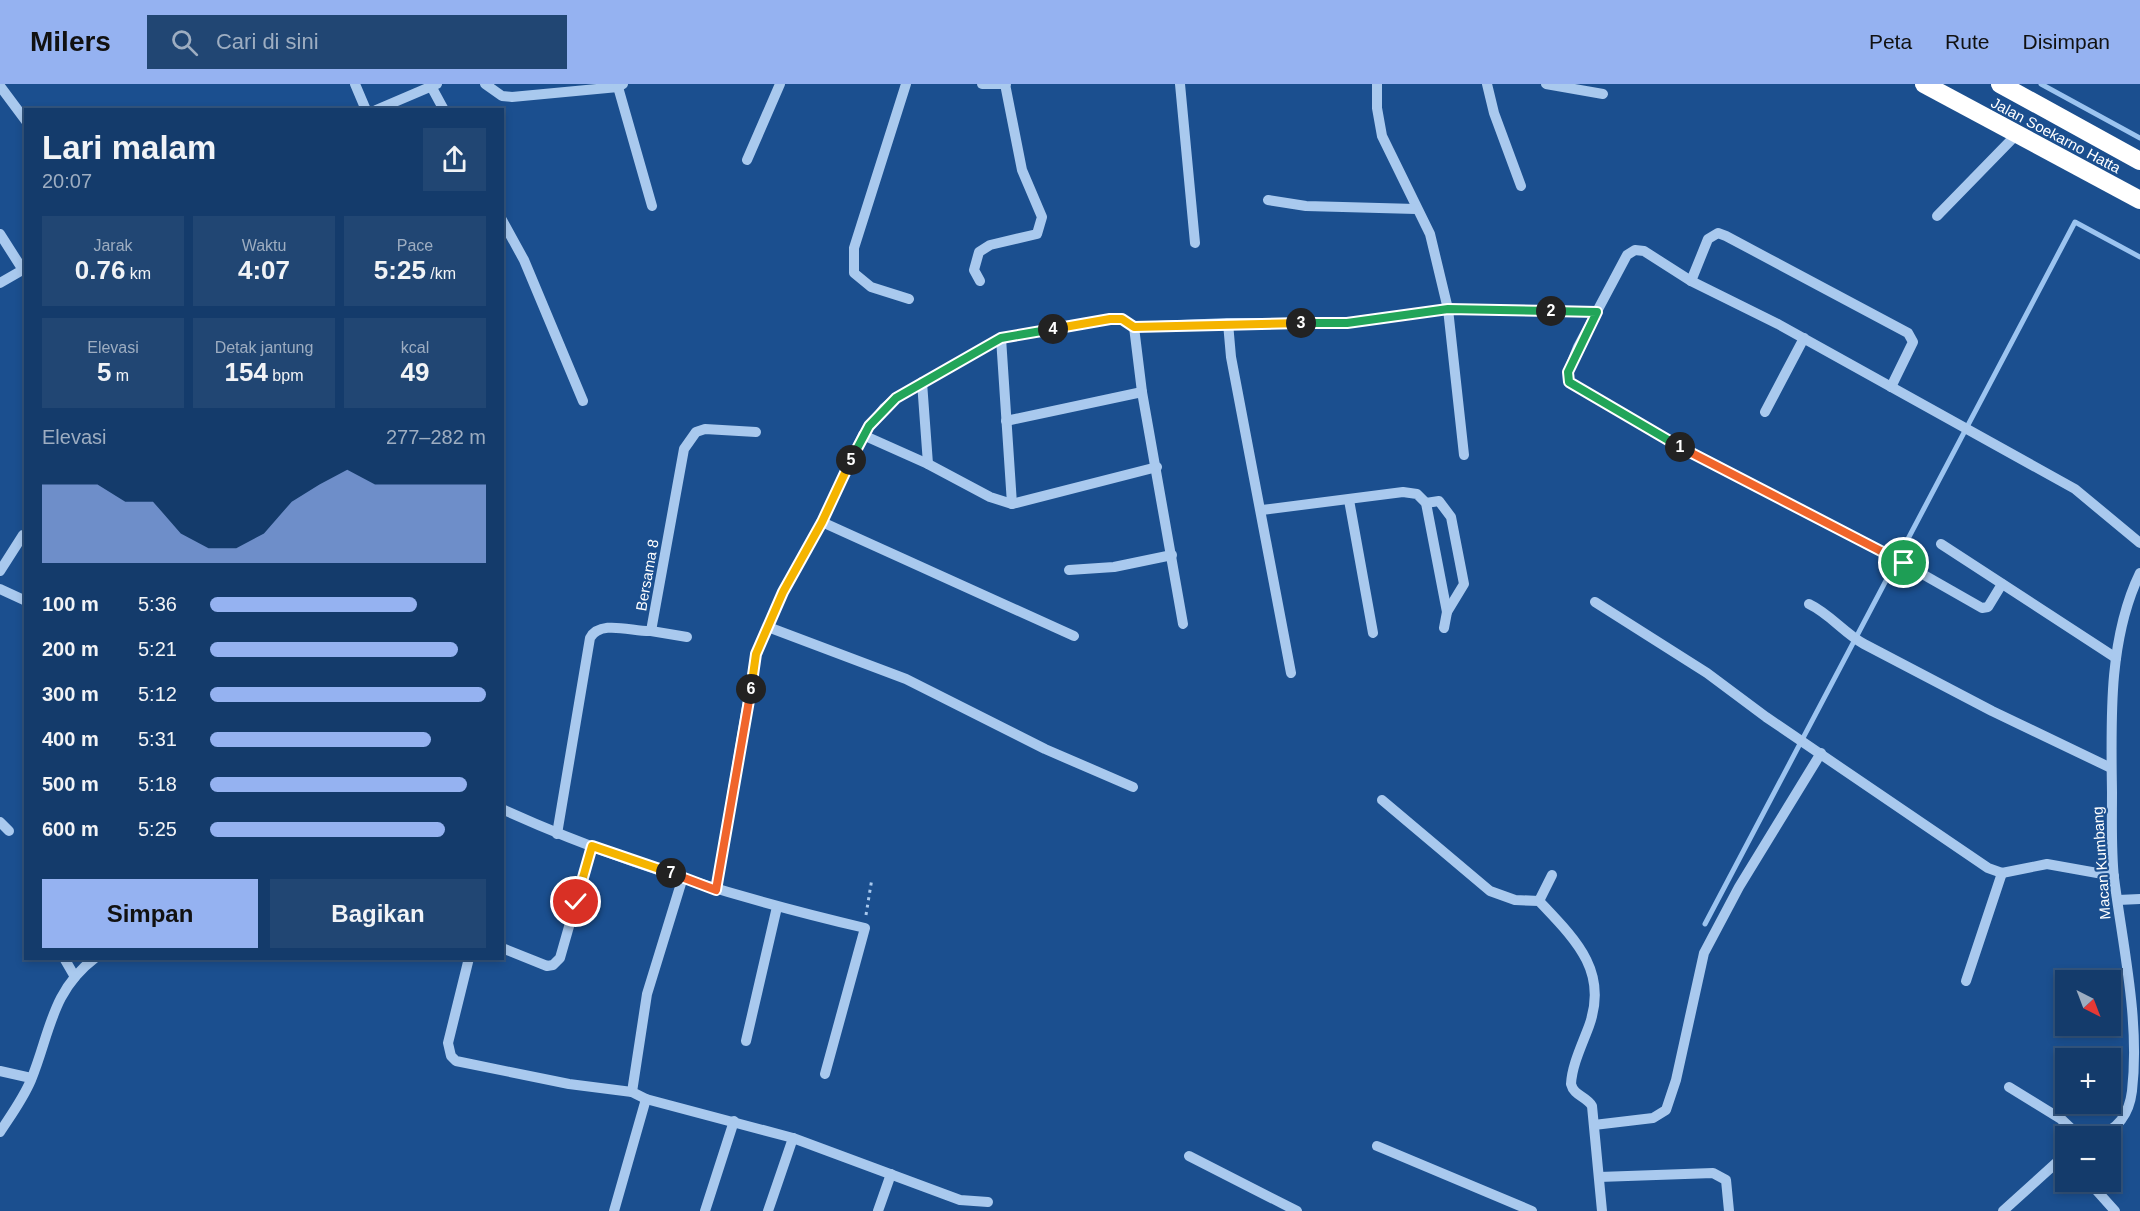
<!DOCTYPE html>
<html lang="id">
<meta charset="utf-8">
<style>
:root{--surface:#143b6b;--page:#214673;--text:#f1f3f6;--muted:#9dadc1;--line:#33557e;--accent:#95b2f1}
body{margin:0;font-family:Arial,sans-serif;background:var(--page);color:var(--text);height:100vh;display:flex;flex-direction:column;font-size:22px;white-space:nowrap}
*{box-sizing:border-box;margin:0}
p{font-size:20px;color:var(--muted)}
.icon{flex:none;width:33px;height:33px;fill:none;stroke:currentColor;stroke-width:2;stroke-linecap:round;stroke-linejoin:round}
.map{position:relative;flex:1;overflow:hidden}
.details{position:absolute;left:24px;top:24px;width:480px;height:852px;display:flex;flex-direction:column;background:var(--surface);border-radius:0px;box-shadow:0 3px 9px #0003,0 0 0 2px var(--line)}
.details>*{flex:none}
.needle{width:39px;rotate:138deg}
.controls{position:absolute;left:2055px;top:886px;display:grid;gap:12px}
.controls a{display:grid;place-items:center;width:66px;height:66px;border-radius:0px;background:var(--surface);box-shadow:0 3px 9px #0003,0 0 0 2px var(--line);font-size:30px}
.pin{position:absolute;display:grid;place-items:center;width:51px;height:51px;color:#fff;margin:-26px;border:3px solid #fff;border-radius:50%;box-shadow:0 2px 6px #0007}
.km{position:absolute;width:30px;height:30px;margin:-15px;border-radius:50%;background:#222;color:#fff;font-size:16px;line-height:30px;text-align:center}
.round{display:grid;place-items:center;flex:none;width:63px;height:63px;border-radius:0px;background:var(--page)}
.headline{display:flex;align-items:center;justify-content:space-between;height:102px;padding:0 18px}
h1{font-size:33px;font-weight:700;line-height:45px}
.metrics{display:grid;grid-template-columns:repeat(3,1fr);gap:9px;height:102px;padding:6px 18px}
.metrics div{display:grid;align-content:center;border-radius:0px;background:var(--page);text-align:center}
.metrics b{font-size:26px;font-weight:700}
.metrics small{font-size:16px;font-weight:400}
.metrics p{font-size:16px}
.chart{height:168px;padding:12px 18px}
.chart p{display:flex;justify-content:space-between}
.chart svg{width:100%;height:108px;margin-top:6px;fill:var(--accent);opacity:.7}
.button{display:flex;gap:12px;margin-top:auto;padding:12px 18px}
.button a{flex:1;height:69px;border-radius:0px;background:var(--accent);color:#111;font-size:24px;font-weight:700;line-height:69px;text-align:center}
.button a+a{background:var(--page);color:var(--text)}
ul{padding:0 18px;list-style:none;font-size:20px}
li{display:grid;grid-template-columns:96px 72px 1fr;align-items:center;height:45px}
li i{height:15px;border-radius:8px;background:var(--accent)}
header{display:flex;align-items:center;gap:36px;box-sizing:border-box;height:84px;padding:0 30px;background:var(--accent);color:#111}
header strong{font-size:28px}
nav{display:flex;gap:33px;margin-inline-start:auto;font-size:21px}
.search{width:420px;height:54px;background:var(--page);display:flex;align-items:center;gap:15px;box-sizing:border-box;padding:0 21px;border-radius:0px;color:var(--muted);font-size:22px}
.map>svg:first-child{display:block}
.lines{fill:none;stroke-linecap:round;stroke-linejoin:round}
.stream{stroke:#9cc4f0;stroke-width:5}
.path{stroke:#a9c9ee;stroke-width:3;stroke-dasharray:3 4.5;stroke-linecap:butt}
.minor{stroke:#a9c9ee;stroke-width:10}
.highway{stroke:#fff;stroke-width:18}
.split-1-casing{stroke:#fff;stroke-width:12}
.split-2-casing{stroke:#fff;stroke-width:12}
.split-3-casing{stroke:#fff;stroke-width:12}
.split-4-casing{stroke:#fff;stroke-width:12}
.split-5-casing{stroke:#fff;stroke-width:12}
.split-6-casing{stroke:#fff;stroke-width:12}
.split-7-casing{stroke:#fff;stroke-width:12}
.split-8-casing{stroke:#fff;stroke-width:12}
.split-1{stroke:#f0652b;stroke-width:8}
.split-2{stroke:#22a559;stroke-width:8}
.split-3{stroke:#22a559;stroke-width:8}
.split-4{stroke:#f5b400;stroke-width:8}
.split-5{stroke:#22a559;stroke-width:8}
.split-6{stroke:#f5b400;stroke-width:8}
.split-7{stroke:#f0652b;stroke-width:8}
.split-8{stroke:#f5b400;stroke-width:8}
.labels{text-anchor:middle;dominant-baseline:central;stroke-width:4.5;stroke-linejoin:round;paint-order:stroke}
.street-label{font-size:15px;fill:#fff;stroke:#1b4f8f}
</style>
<header>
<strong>Milers</strong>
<div class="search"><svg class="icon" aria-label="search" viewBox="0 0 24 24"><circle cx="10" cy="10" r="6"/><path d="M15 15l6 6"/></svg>Cari di sini</div>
<nav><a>Peta</a><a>Rute</a><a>Disimpan</a></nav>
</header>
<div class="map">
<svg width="2140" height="1127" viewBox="0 0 2140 1127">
<rect width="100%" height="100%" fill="#1b4f8f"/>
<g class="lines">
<g class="stream">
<polyline points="2041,0 2140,54"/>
<polyline points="1705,840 2075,138 2140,173"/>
</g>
<polyline class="path" points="866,831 872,794"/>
<g class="minor">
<polyline points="355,0 366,26"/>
<polyline points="485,0 502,12 512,13 618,3 623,0"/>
<polyline points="906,0 854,164 854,189 871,203 909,215"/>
<polyline points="982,0 1006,0"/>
<polyline points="1180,0 1195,159"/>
<polyline points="1377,0 1377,24 1382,52 1430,150 1448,225 1464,371"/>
<polyline points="1487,0 1494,29 1521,102"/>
<polyline points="1546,0 1603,10"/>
<polyline points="0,2 26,37"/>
<polyline points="431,2 444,26"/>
<polyline points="618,3 652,122"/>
<polyline points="376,26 437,0"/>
<polyline points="747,76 780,0"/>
<polyline points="1268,116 1306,122 1416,125"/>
<polyline points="1937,132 2016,51"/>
<polyline points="502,136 524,176 583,317"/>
<polyline points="0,150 23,186"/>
<polyline points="980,197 974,186 979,168 990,161 1037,150 1042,133 1022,86 1005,0"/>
<polyline points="1691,197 1708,155 1718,149 1726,152 1908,249 1913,258 1891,303"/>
<polyline points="0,199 26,184"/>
<polyline points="1228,239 1347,239 1448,225 1597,228"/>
<polyline points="1134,243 1142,308 1183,540"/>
<polyline points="1001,254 1012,420"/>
<polyline points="922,298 928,380"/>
<polyline points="1765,328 1804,254"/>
<polyline points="1006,337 1142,308"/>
<polyline points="863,351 928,380 990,413 1012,420 1157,383"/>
<polyline points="1349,416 1373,549"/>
<polyline points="1426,419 1439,417 1451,433 1464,500 1447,528 1444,544"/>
<polyline points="1262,426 1403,408 1417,410 1426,419 1447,528"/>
<polyline points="822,438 1074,552"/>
<polyline points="1941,460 2116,574"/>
<polyline points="1069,486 1114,483 1172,471"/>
<polyline points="0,487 23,451 26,452"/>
<polyline points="2002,500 1988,523 1982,524 1903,479 1681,363 1569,298 1568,288 1578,263 1627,171 1635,166 1644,167 1691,197 1778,240 2075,405 2140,459"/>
<polyline points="0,505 26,517"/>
<polyline points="1595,518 1707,589 1766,633 1988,784 2002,789 2047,780 2114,792"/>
<path d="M1809 520C1830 530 1844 549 1864 560L1992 627 2111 684"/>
<polyline points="768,543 906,595 1045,665 1133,703"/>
<polyline points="651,547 687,553"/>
<path d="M1382 716 1490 807 1515 816 1539 817C1575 855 1609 887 1589 942 1582 961 1572 981 1571 1000 1574 1012 1586 1012 1592 1022L1602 1127"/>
<path d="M502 725C618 778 741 815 865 844L825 990"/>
<polyline points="0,738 9,747"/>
<path d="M557 750 590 554C600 535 633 548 651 547L684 365 696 348 705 345 756 348"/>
<polyline points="716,806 756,570 783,508 822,438 863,351 884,324 896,314 1001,254 1109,235 1122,235 1134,243 1228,239 1231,273 1291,589"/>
<polyline points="2118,816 2140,815"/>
<polyline points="1539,817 1552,791"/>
<polyline points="502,864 547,882 553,881 560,874 592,762"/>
<polyline points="64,874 75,893"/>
<polyline points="469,874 448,959 451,972 456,977 569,1000 632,1008"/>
<polyline points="1966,897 2002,789"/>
<polyline points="746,957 777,823"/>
<polyline points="0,987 31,994"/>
<polyline points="2009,1003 2061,1035 2080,1053"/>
<polyline points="646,1015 793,1054 960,1116 988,1118"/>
<polyline points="1594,1041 1653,1034 1666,1026 1676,996 1704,869 1739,803 1821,669"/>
<path d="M0 1048C11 1031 23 1015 31 996 50 950 51 907 95 874"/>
<path d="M2096 1053C2118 1045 2129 1031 2132 1007 2140 937 2123 863 2114 794 2111 766 2112 736 2112 708 2111 636 2108 555 2140 489"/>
<polyline points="1377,1062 1532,1127"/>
<polyline points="1189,1072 1297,1127"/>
<polyline points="1599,1093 1713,1089 1726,1096 1729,1127"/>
<polyline points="2089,1098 2115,1127"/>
<polyline points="614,1127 646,1015 632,1008 647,910 683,793"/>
<polyline points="705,1127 734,1037"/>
<polyline points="768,1127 793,1054"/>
<polyline points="878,1127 891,1090"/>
<polyline points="2003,1127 2066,1070"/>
</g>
<g class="highway">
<polyline points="1924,0 2140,116"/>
<polyline points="2000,0 2140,77"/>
</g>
</g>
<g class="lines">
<g class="split-1-casing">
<polyline id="split-1" points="1680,363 1904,479"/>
</g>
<g class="split-2-casing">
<polyline id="split-2" points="1551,227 1597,228 1568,288 1569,298 1680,363"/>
</g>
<g class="split-3-casing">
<polyline id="split-3" points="1301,239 1347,239 1448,225 1551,227"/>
</g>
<g class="split-4-casing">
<polyline id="split-4" points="1053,245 1110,235 1122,235 1134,243 1301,239"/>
</g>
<g class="split-5-casing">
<polyline id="split-5" points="851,376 869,342 896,314 1001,254 1053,245"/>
</g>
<g class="split-6-casing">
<polyline id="split-6" points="751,605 756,570 783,508 822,438 851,376"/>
</g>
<g class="split-7-casing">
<polyline id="split-7" points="671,789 716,806 751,605"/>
</g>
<g class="split-8-casing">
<polyline id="split-8" points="576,818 592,762 671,789"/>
</g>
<use href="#split-1" class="split-1"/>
<use href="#split-2" class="split-2"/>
<use href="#split-3" class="split-3"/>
<use href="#split-4" class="split-4"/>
<use href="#split-5" class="split-5"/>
<use href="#split-6" class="split-6"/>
<use href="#split-7" class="split-7"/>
<use href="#split-8" class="split-8"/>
</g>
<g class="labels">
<g class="street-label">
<text transform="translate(2056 51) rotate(28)">Jalan Soekarno Hatta</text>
<text transform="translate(647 491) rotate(-80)">Bersama 8</text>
<text transform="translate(2101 779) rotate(-94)">Macan Kumbang</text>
</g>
</g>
</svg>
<div class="controls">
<a><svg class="needle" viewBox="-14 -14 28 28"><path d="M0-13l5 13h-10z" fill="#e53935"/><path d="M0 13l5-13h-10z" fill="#9dadc1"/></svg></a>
<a>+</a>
<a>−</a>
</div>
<div class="pin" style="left:1904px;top:479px;background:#1e9e55"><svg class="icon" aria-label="arrive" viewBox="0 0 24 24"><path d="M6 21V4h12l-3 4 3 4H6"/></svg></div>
<div class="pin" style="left:576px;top:818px;background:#d93025"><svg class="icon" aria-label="check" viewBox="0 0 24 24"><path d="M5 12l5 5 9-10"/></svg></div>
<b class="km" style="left:1680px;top:363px">1</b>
<b class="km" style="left:1551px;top:227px">2</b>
<b class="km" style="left:1301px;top:239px">3</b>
<b class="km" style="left:1053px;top:245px">4</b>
<b class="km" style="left:851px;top:376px">5</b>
<b class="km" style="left:751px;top:605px">6</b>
<b class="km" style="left:671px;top:789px">7</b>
<section class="details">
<div class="headline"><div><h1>Lari malam</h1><p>20:07</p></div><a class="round"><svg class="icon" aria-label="share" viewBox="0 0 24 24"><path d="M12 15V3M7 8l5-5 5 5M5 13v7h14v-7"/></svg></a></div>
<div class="metrics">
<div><p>Jarak</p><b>0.76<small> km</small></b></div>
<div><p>Waktu</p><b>4:07</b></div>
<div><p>Pace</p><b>5:25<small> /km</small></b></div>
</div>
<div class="metrics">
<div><p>Elevasi</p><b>5<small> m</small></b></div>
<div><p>Detak jantung</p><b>154<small> bpm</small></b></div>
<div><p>kcal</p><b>49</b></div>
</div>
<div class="chart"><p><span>Elevasi</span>277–282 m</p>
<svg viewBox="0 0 160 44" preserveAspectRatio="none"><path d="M0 44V12L10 12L20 12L30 19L40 19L50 32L60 38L70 38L80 32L90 19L100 12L110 6L120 12L130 12L140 12L150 12L160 12V44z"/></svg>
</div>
<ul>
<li><b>100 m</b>5:36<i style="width:75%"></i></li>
<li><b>200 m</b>5:21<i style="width:90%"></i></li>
<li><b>300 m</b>5:12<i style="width:100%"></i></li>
<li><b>400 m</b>5:31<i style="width:80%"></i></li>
<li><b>500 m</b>5:18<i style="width:93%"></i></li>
<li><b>600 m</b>5:25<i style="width:85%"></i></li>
</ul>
<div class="button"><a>Simpan</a><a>Bagikan</a></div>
</section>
</div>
